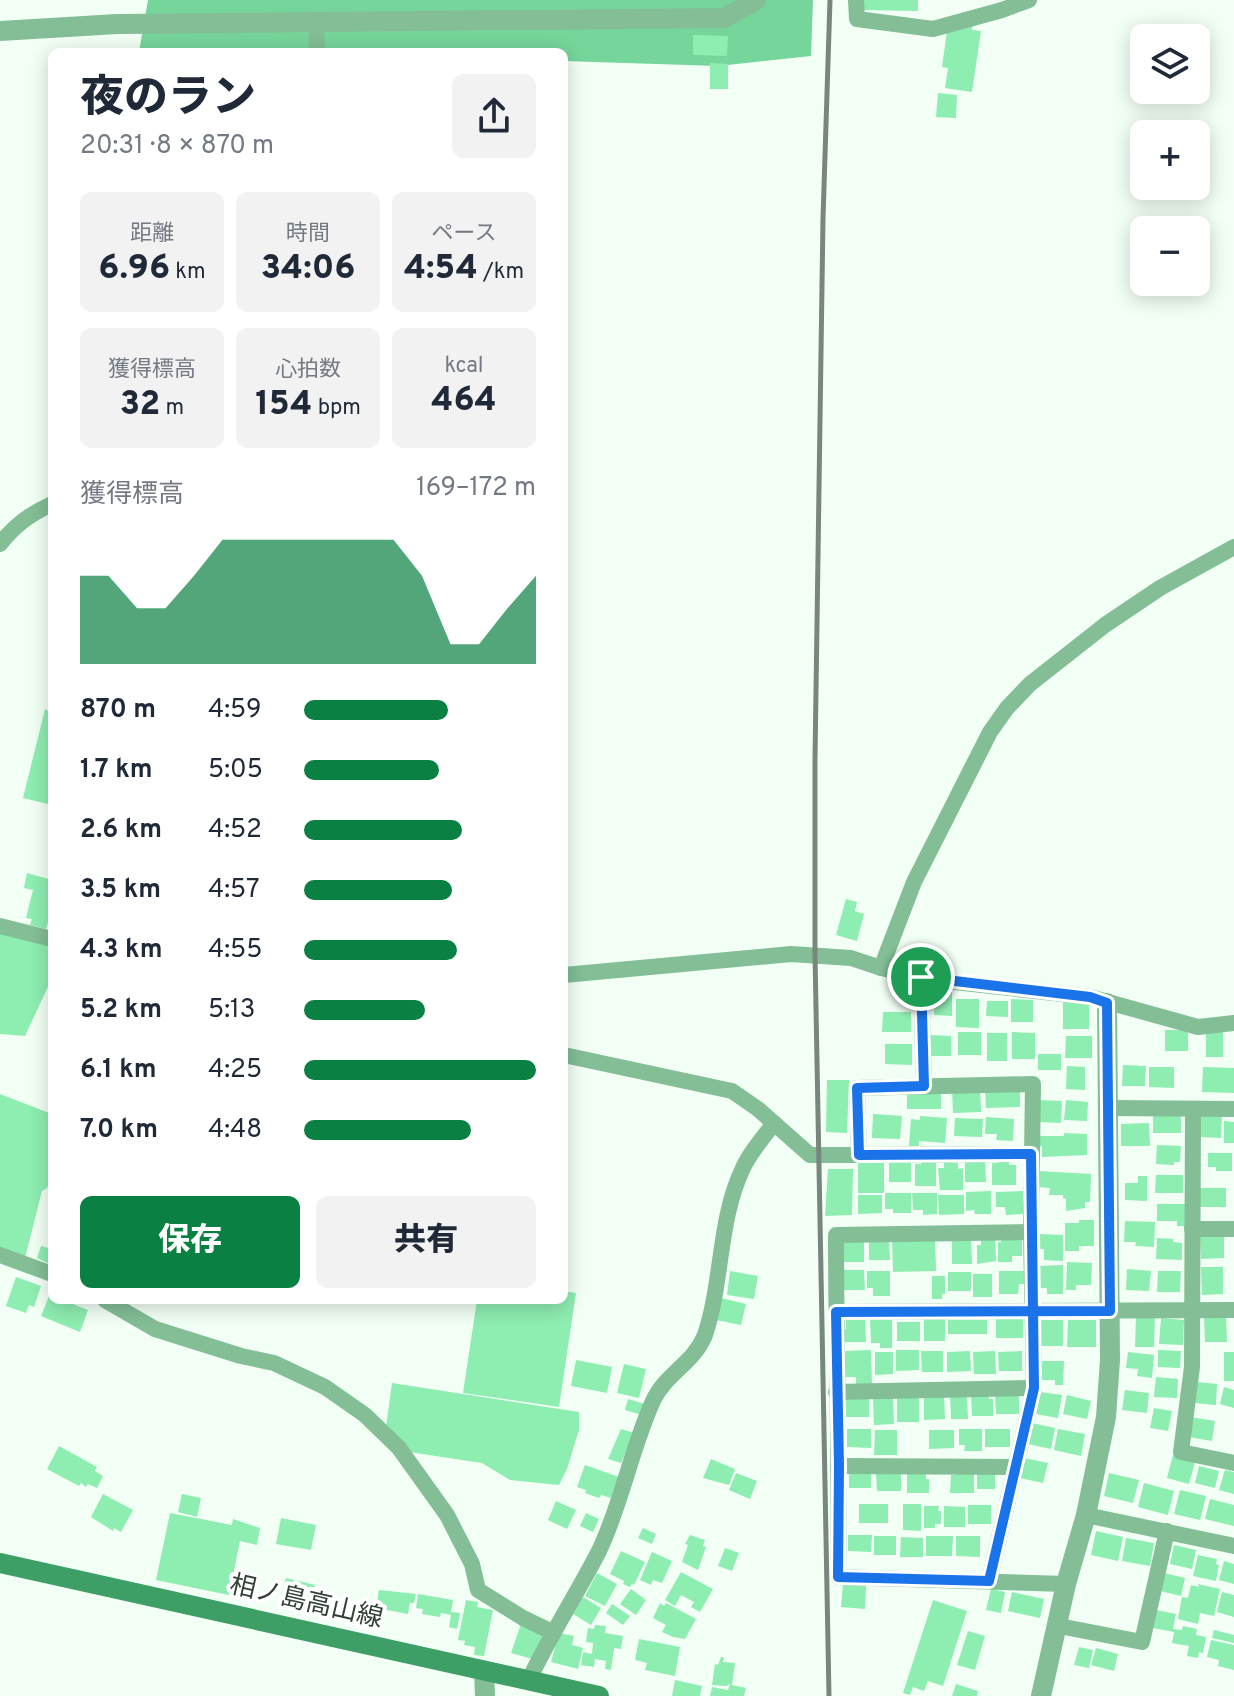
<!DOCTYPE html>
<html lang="ja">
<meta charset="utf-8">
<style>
:root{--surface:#fff;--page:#f2f2f3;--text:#1f2937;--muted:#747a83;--accent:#0b8043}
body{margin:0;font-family:Overpass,"Noto Sans JP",sans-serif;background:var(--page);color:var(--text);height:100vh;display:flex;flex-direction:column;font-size:30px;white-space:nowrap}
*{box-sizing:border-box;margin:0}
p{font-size:26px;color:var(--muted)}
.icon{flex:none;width:44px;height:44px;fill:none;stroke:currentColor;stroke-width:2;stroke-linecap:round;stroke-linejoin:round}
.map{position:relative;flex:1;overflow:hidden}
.panel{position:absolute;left:48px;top:48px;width:520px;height:1256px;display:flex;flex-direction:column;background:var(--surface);border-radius:12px;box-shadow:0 4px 20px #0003}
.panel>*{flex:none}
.controls{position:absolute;left:1130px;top:24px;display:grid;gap:16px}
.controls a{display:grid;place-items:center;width:80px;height:80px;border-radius:12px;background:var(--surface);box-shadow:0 4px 20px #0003;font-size:40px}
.pin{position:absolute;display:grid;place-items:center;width:68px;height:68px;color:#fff;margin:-34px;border:4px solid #fff;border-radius:50%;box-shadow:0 2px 8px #0007}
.round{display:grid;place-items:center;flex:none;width:84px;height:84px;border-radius:12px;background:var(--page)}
.overview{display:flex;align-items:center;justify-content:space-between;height:136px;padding:0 32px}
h1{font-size:44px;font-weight:800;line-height:60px}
.metrics{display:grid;grid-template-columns:repeat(3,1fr);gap:12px;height:136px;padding:8px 32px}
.metrics div{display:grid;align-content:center;border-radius:12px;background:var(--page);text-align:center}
.metrics b{font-size:34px;font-weight:800}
.metrics small{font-size:22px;font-weight:400}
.metrics p{font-size:22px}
.chart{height:224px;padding:16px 32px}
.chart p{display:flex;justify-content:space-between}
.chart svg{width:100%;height:144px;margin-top:8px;fill:var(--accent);opacity:.7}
.cta{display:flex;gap:16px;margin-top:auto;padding:16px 32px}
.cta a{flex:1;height:92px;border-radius:12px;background:var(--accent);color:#fff;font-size:32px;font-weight:800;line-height:92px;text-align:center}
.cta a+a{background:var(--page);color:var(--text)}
ul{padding:0 32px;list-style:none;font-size:26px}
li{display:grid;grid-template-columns:128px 96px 1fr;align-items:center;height:60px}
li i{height:20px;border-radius:10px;background:var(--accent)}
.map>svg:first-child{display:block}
.forest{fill:#76d59a}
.building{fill:#8eedb1}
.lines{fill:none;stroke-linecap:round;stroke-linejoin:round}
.minor{stroke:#83be97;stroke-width:16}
.tertiary{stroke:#83be97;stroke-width:20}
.secondary{stroke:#3d9f66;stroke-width:20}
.rail{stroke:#79867d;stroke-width:5}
.route-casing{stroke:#fff;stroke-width:16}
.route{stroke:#1a73e8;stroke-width:10}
.labels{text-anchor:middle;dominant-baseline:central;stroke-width:8;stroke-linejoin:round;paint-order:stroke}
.street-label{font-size:26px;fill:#334037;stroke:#fff}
</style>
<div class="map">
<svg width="1234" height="1696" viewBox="0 0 1234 1696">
<rect width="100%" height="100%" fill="#f2fff5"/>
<polygon class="forest" points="148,0 813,0 811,56 718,66 564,61 564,52 139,52"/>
<g class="building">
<polygon points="861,0 918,0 918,11 861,10"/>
<polygon points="973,24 972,30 981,31 972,92 945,88 948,68 942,67 947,31"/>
<polygon points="693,35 728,36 727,56 693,55"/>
<polygon points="710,63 728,64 728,89 710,89"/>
<polygon points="938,93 957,95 956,118 936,117"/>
<polygon points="45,709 52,713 52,805 23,798"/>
<polygon points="27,873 52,880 52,923 48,922 46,929 30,925 32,919 26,918 33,890 24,888"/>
<polygon points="846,899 857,902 855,911 864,914 857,941 836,935"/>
<polygon points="0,931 52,943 52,978 25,1036 0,1034"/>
<polygon points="935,992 952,992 952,1016 934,1015"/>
<polygon points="956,999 979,999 979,1028 956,1027"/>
<polygon points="1011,999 1033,1000 1033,1022 1011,1022"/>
<polygon points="987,1001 1008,1001 1008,1017 986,1016"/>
<rect x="1063" y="1002" width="26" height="27"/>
<polygon points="883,1012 911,1012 911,1032 882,1032"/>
<rect x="1165" y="1030" width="23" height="21"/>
<rect x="958" y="1032" width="23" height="23"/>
<polygon points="1012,1032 1035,1033 1035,1059 1012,1059"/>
<rect x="1206" y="1032" width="17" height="25"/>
<rect x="987" y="1033" width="20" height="28"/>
<polygon points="929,1035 951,1036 951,1056 929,1056"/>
<polygon points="1066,1036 1092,1036 1092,1058 1065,1058"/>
<polygon points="885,1044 912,1044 912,1065 885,1064"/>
<rect x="1038" y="1054" width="23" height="16"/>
<polygon points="1123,1065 1146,1066 1145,1086 1122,1086"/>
<polygon points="1067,1066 1085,1067 1085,1090 1066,1089"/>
<polygon points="1149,1067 1174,1067 1174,1088 1149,1087"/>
<polygon points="1203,1067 1234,1068 1234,1093 1202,1092"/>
<polygon points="827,1080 849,1080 847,1133 826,1132"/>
<polygon points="980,1088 981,1112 953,1113 952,1089"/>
<polygon points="1020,1089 1020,1107 986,1108 985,1090"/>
<polygon points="941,1090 941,1109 907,1109 907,1091"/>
<polygon points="0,1094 52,1114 52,1175 47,1188 42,1191 25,1258 0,1249"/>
<polygon points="1038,1100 1062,1101 1061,1123 1038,1122"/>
<polygon points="1066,1100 1088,1102 1087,1121 1064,1120"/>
<polygon points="1181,1111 1181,1133 1153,1133 1153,1116"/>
<polygon points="873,1114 902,1116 900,1139 872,1138"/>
<polygon points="1199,1114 1222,1115 1221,1138 1199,1137"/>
<polygon points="920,1116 947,1118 945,1143 919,1141 919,1146 909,1146 911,1119 920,1120"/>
<polygon points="986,1117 1014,1119 1013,1141 996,1140 997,1134 985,1134"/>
<polygon points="955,1118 983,1119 982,1137 954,1136"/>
<polygon points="1224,1121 1234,1122 1234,1143 1224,1143"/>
<polygon points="1149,1123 1150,1146 1121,1146 1121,1124"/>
<polygon points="1064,1133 1087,1134 1087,1155 1042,1157 1042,1146 1038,1146 1038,1136 1064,1136"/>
<polygon points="1157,1145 1181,1146 1180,1162 1174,1162 1174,1165 1156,1164"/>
<polygon points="1208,1153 1232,1153 1232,1171 1216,1171 1216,1167 1208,1167"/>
<polygon points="965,1158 985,1158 986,1182 965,1182"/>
<polygon points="999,1158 1009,1158 1009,1165 1016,1165 1016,1185 992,1185 992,1163 998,1163"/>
<rect x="858" y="1159" width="26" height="34"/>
<polygon points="921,1159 936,1159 936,1186 915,1186 915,1164 921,1164"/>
<rect x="889" y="1160" width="22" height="22"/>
<polygon points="944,1162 958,1163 958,1169 963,1168 963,1190 940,1190 938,1168 944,1168"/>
<polygon points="828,1169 853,1169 852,1215 825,1216"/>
<polygon points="1038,1171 1091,1174 1090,1202 1085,1202 1085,1208 1066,1211 1066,1199 1063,1198 1063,1195 1049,1195 1050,1188 1037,1187"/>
<polygon points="1156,1175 1183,1175 1183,1193 1155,1193"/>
<polygon points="1138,1176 1147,1176 1147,1201 1125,1200 1125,1183 1138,1183"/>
<rect x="1199" y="1188" width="27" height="19"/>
<polygon points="991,1191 991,1214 975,1214 974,1210 966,1211 966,1192"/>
<polygon points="1023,1191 1023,1214 1006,1215 1005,1207 996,1207 996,1192"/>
<polygon points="885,1193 911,1193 911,1213 893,1213 893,1209 885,1209"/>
<polygon points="912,1193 937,1193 937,1214 923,1215 923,1210 913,1210"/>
<polygon points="858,1195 882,1195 882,1213 858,1214"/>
<polygon points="938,1195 964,1195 964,1214 939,1215"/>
<polygon points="1157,1204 1187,1204 1187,1226 1177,1226 1177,1221 1157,1221"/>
<polygon points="1079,1220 1094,1220 1094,1246 1079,1246 1079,1251 1065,1251 1065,1223 1079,1223"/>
<polygon points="1125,1221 1155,1222 1154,1247 1135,1246 1136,1242 1124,1242"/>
<polygon points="1038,1234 1063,1235 1063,1261 1044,1260 1044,1249 1038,1249"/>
<polygon points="1224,1235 1224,1258 1201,1259 1200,1236"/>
<polygon points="869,1236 889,1236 890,1260 869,1260"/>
<polygon points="981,1236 995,1236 996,1261 977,1264 977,1245 981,1245"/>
<polygon points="971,1237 972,1264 952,1264 952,1240"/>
<polygon points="1001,1237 1022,1237 1022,1256 1012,1256 1012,1262 998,1262 998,1242 1001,1242"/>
<polygon points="839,1238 864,1238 864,1262 840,1262"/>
<polygon points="1157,1238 1174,1239 1173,1242 1182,1243 1182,1260 1156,1259"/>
<polygon points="935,1239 936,1271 893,1272 892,1240"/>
<polygon points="41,1246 52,1249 52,1265 37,1258"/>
<polygon points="1067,1262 1092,1263 1091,1285 1076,1285 1076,1290 1066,1290"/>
<polygon points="1063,1265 1063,1294 1047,1294 1047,1288 1037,1288 1036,1266"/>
<polygon points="1201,1267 1223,1267 1223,1294 1202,1295"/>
<polygon points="1127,1269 1151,1271 1149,1291 1126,1290"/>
<polygon points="844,1270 864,1270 865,1290 844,1290"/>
<polygon points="730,1271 758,1276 754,1299 727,1295"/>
<polygon points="867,1271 890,1271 890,1296 873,1296 873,1288 867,1288"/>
<polygon points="999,1271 1024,1271 1024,1284 1019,1284 1018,1294 999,1294"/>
<polygon points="1158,1271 1181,1271 1180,1292 1157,1292"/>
<rect x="948" y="1272" width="23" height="19"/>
<rect x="973" y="1274" width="19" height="23"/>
<polygon points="932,1276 945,1276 945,1294 942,1294 942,1299 932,1299"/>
<polygon points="16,1277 41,1286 34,1307 29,1305 26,1313 6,1306"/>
<polygon points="52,1289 52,1300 63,1300 88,1310 80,1332 41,1316"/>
<polygon points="564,1291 576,1293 559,1407 463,1393 477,1300 564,1300"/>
<polygon points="721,1298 746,1304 741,1325 716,1320"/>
<polygon points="1136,1315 1155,1315 1154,1347 1135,1347"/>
<polygon points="1204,1316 1226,1316 1227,1342 1205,1342"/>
<rect x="996" y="1317" width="27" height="21"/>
<polygon points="1161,1318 1184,1320 1183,1345 1159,1344"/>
<polygon points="870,1319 892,1319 892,1348 880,1348 880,1343 871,1343"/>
<rect x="924" y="1319" width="21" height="22"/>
<polygon points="846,1320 865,1320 866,1342 842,1342 842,1329 846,1329"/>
<rect x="948" y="1320" width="39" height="14"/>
<rect x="1038" y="1320" width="25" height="26"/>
<polygon points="1068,1320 1096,1320 1096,1347 1067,1347"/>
<rect x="897" y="1322" width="23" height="19"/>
<polygon points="871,1350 872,1384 856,1385 856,1377 844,1377 844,1351"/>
<polygon points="896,1350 919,1350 919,1370 896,1371"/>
<polygon points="1158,1350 1181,1351 1180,1368 1158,1367"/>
<polygon points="921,1351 943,1351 943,1372 922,1372"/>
<polygon points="970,1351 971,1371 947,1372 947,1352"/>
<polygon points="995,1351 996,1374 974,1374 973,1352"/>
<polygon points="1022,1351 1022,1371 999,1371 998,1352"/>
<polygon points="875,1352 893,1352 893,1374 875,1375"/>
<polygon points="1128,1352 1154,1355 1152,1378 1137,1376 1138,1369 1126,1368"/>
<rect x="1224" y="1352" width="10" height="29"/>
<polygon points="576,1360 612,1367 607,1393 571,1386"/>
<polygon points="1042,1361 1064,1361 1063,1385 1055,1385 1055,1380 1042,1380"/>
<polygon points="624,1364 646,1369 639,1398 617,1393"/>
<polygon points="1156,1377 1178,1379 1177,1398 1154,1397"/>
<polygon points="1196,1382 1217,1384 1216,1405 1194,1403"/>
<polygon points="392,1383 579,1412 579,1430 567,1469 559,1485 510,1480 482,1463 409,1452 386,1427"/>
<polygon points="1224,1387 1234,1390 1234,1408 1220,1404"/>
<polygon points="1125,1390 1149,1393 1147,1413 1122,1410"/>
<polygon points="1040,1392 1062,1395 1058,1418 1036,1414"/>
<polygon points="944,1393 945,1419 924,1420 924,1398"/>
<polygon points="967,1394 968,1419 951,1419 950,1395"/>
<polygon points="971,1394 989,1394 989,1399 993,1399 993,1416 972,1416"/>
<polygon points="995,1395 1019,1395 1019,1414 996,1414"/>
<polygon points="1067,1395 1091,1401 1087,1419 1063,1414"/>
<rect x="846" y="1396" width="23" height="21"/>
<polygon points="893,1397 894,1424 874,1425 873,1398"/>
<polygon points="919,1397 919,1422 897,1422 897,1398"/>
<polygon points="628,1399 645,1404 642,1415 625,1410"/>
<polygon points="1154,1408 1172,1411 1168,1431 1150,1428"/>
<polygon points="1191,1417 1215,1421 1212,1441 1188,1437"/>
<polygon points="1032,1423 1055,1428 1051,1449 1028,1444"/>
<polygon points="621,1429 634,1433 621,1463 608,1459"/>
<polygon points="847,1429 871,1429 871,1448 847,1447"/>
<polygon points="959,1429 982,1429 982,1451 964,1451 965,1445 959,1445"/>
<rect x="985" y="1429" width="25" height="18"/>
<polygon points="1058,1429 1085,1434 1081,1456 1054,1450"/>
<polygon points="875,1430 897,1430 897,1455 874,1455"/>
<polygon points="929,1430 954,1430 954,1448 929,1449"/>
<polygon points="59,1446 97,1467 95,1471 103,1476 97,1488 88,1484 86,1487 81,1483 79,1486 47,1469"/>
<polygon points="1173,1455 1195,1462 1189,1484 1167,1478"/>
<polygon points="1024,1458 1048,1463 1043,1483 1020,1478"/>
<polygon points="711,1459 735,1469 729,1485 703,1478"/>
<polygon points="585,1465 619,1477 611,1498 601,1495 599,1498 585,1493 586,1490 577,1487"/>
<polygon points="1199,1466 1219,1471 1215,1488 1195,1483"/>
<rect x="977" y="1470" width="18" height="19"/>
<polygon points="1225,1470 1234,1472 1234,1494 1219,1490"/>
<rect x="849" y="1471" width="22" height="17"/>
<polygon points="957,1471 974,1471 974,1493 950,1493 951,1475 957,1475"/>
<polygon points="907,1472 926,1472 926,1479 929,1479 929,1493 907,1493"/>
<polygon points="736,1473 757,1481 750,1499 729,1490"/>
<polygon points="1109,1473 1139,1480 1133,1503 1104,1496"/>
<polygon points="876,1474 901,1474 901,1491 877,1491"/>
<polygon points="1144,1483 1174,1491 1168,1515 1138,1507"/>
<polygon points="1180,1490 1206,1496 1200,1520 1174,1514"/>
<polygon points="103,1494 133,1510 121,1532 114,1528 113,1531 91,1517"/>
<polygon points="182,1494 201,1498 197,1517 178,1512"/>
<polygon points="1210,1499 1234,1505 1234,1526 1205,1519"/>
<polygon points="556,1501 576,1510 567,1529 548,1520"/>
<rect x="859" y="1504" width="29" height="19"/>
<polygon points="903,1504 921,1504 921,1531 903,1530"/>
<rect x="968" y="1505" width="23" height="19"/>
<polygon points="924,1506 939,1506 938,1511 941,1511 941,1524 935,1524 935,1528 924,1528"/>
<polygon points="944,1506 965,1507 965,1527 944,1527"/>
<polygon points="170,1513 232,1525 233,1519 260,1528 257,1545 240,1541 229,1595 156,1580"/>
<polygon points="586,1513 599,1519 593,1532 580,1526"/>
<polygon points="281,1518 316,1525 311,1550 276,1544"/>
<polygon points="643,1528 656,1534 652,1544 638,1538"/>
<polygon points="1096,1531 1123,1537 1118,1561 1091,1555"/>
<polygon points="690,1535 705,1540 703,1546 706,1547 698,1570 682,1562 688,1545 685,1544"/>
<polygon points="848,1535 872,1535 871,1552 848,1551"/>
<rect x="874" y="1536" width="22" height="19"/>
<polygon points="926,1536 953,1536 952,1556 926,1556"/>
<polygon points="956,1536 980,1536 980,1557 956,1556"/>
<polygon points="901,1537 923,1538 923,1557 900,1557"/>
<polygon points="1126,1538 1154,1543 1150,1566 1122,1561"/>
<polygon points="1174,1545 1196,1550 1192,1569 1170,1564"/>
<polygon points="725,1548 739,1553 732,1571 718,1566"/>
<polygon points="621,1551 645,1562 634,1585 632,1584 630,1587 623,1584 624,1581 610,1574"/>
<polygon points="652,1552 672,1561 662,1583 653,1580 651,1585 640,1580"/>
<polygon points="1198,1555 1217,1559 1216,1564 1219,1565 1216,1581 1193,1576"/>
<polygon points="1224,1561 1234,1564 1234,1584 1219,1580"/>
<polygon points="681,1572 713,1589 700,1612 691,1607 694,1602 681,1595 675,1606 665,1600"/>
<polygon points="597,1573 617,1584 605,1606 585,1596"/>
<polygon points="1164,1573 1185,1578 1181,1596 1160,1591"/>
<polygon points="286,1578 315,1585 309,1610 280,1603"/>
<polygon points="843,1584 866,1586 865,1609 841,1607"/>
<polygon points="1198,1584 1220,1589 1214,1616 1200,1613 1198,1624 1178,1619 1182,1597 1188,1598 1191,1585 1199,1587"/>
<polygon points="631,1589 646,1600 636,1615 620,1604"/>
<polygon points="991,1589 1005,1592 1001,1613 986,1610"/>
<polygon points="379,1590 416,1594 414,1603 410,1603 408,1614 376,1608"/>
<polygon points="1012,1592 1044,1599 1040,1618 1008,1611"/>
<polygon points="1222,1592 1234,1595 1234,1617 1217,1612"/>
<polygon points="418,1594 453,1600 451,1612 460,1613 457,1629 449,1627 451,1615 441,1613 440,1617 422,1614 423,1609 416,1608"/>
<polygon points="583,1597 601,1608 591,1625 573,1614"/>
<polygon points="466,1600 478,1602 477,1607 493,1610 484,1656 474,1655 475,1647 464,1645 465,1641 458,1640"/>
<polygon points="933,1600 967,1611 943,1686 928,1681 924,1691 913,1687 910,1695 903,1693"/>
<polygon points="660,1603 664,1606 666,1603 696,1619 685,1639 673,1637 662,1632 666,1625 653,1618"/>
<polygon points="612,1604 630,1616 623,1625 606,1613"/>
<polygon points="1156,1610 1176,1614 1173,1629 1182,1630 1183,1626 1197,1629 1196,1635 1206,1637 1203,1653 1199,1652 1198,1658 1187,1656 1189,1646 1172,1643 1174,1632 1153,1628"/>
<polygon points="522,1621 543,1635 536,1660 511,1653"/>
<polygon points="595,1625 606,1626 605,1633 623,1636 621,1649 614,1648 611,1670 605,1669 606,1661 595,1659 594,1667 581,1665 583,1652 592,1654 593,1643 586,1642 588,1628 594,1629"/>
<polygon points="1214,1630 1234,1635 1234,1643 1212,1638"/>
<polygon points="968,1631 985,1636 975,1670 957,1665"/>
<polygon points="559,1633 574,1636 572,1645 583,1648 578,1669 551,1662"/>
<polygon points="639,1639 680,1647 675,1676 645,1670 647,1663 635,1660"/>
<polygon points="1211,1640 1234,1645 1234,1670 1218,1666 1219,1660 1207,1657"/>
<polygon points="1079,1647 1093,1650 1089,1668 1074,1665"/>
<polygon points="1096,1648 1118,1654 1114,1671 1091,1665"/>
<polygon points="721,1657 724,1657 723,1662 735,1663 732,1685 746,1688 744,1696 710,1696 712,1687 728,1690 730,1684 726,1686 712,1685 715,1664 718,1665"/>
<polygon points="675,1680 702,1686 700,1696 672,1696"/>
<polygon points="956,1684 978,1691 977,1696 952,1696"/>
</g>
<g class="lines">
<g class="minor">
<polyline points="856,0 857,19 933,29 1002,10 1029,0"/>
<polyline points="316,24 317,52"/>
<path d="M0 544C15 525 30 514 52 504"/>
<polyline points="0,926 52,939"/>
<polyline points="881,968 914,882 990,732 1007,708 1030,684 1105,625 1160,588 1234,547"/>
<polyline points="564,975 791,954 851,958 881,968 936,980 1090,997 1198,1027 1234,1023"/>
<polyline points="921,977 924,1086"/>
<polyline points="564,1055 732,1091 758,1109 810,1155 859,1155 857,1088 1033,1084 1031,1232 1034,1388 989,1581"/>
<polyline points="1108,1108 1234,1109"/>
<polyline points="1193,1110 1192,1367 1181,1452 1234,1463"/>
<polyline points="859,1155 1031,1154"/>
<polyline points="1192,1229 1234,1229"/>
<path d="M1031 1232 836 1235C836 1349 840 1463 838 1577L1066 1584"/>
<polyline points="0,1255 52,1274"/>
<polyline points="105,1300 155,1329 241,1356 274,1363 325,1387 365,1415 399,1448 447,1515 472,1564 478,1590 523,1618 552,1632"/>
<polyline points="836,1312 1234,1310"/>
<polyline points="836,1392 1034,1388"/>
<polyline points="839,1466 1016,1467"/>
<polyline points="1086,1515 1234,1546"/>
<polyline points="1059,1626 1142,1642 1167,1531"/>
<path d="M529 1680C550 1635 577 1594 599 1551 622 1503 631 1449 653 1401 665 1374 694 1363 705 1335 723 1281 718 1220 743 1168 750 1152 764 1137 774 1123"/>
</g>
<g class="tertiary">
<polyline points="0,31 117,24 724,18 756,0"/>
<polyline points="484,1671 485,1696"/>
<polyline points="1041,1696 1066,1584 1086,1515 1106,1417 1110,1360 1107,1003"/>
</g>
<polyline class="secondary" points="0,1563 599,1696"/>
<polyline class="rail" points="829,1696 815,955 815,759 823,218 830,0"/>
</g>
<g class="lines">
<g class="route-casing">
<polyline id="route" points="921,977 924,1086 857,1088 859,1155 1031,1154 1034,1388 989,1581 838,1577 839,1466 836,1312 1110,1311 1107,1003 1090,997 921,977"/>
</g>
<use href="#route" class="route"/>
</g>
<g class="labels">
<g class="street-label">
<text transform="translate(306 1603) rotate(13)">相ノ島高山線</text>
</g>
</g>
</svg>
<div class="controls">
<a><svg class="icon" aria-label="layers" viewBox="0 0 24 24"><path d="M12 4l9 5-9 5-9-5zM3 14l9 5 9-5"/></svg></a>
<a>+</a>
<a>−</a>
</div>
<div class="pin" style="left:921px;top:977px;background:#1e9e55"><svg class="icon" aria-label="arrive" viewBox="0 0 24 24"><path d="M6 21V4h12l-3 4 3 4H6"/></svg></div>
<section class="panel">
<div class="overview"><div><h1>夜のラン</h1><p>20:31 · 8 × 870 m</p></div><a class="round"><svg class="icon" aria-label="share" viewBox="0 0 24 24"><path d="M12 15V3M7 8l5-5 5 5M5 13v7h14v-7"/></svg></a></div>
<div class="metrics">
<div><p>距離</p><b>6.96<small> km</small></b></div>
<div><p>時間</p><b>34:06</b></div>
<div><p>ペース</p><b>4:54<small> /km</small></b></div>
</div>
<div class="metrics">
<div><p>獲得標高</p><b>32<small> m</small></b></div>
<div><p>心拍数</p><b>154<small> bpm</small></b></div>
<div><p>kcal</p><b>464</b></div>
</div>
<div class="chart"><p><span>獲得標高</span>169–172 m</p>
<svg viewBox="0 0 160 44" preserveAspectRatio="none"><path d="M0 44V17L10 17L20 27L30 27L40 17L50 6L60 6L70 6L80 6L90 6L100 6L110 6L120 17L130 38L140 38L150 27L160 17V44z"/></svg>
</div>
<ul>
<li><b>870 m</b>4:59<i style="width:62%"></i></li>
<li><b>1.7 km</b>5:05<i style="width:58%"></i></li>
<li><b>2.6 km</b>4:52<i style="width:68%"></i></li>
<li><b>3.5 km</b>4:57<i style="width:64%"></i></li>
<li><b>4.3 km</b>4:55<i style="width:66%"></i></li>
<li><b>5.2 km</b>5:13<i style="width:52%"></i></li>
<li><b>6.1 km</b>4:25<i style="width:100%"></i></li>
<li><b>7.0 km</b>4:48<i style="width:72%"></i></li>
</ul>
<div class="cta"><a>保存</a><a>共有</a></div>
</section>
</div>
